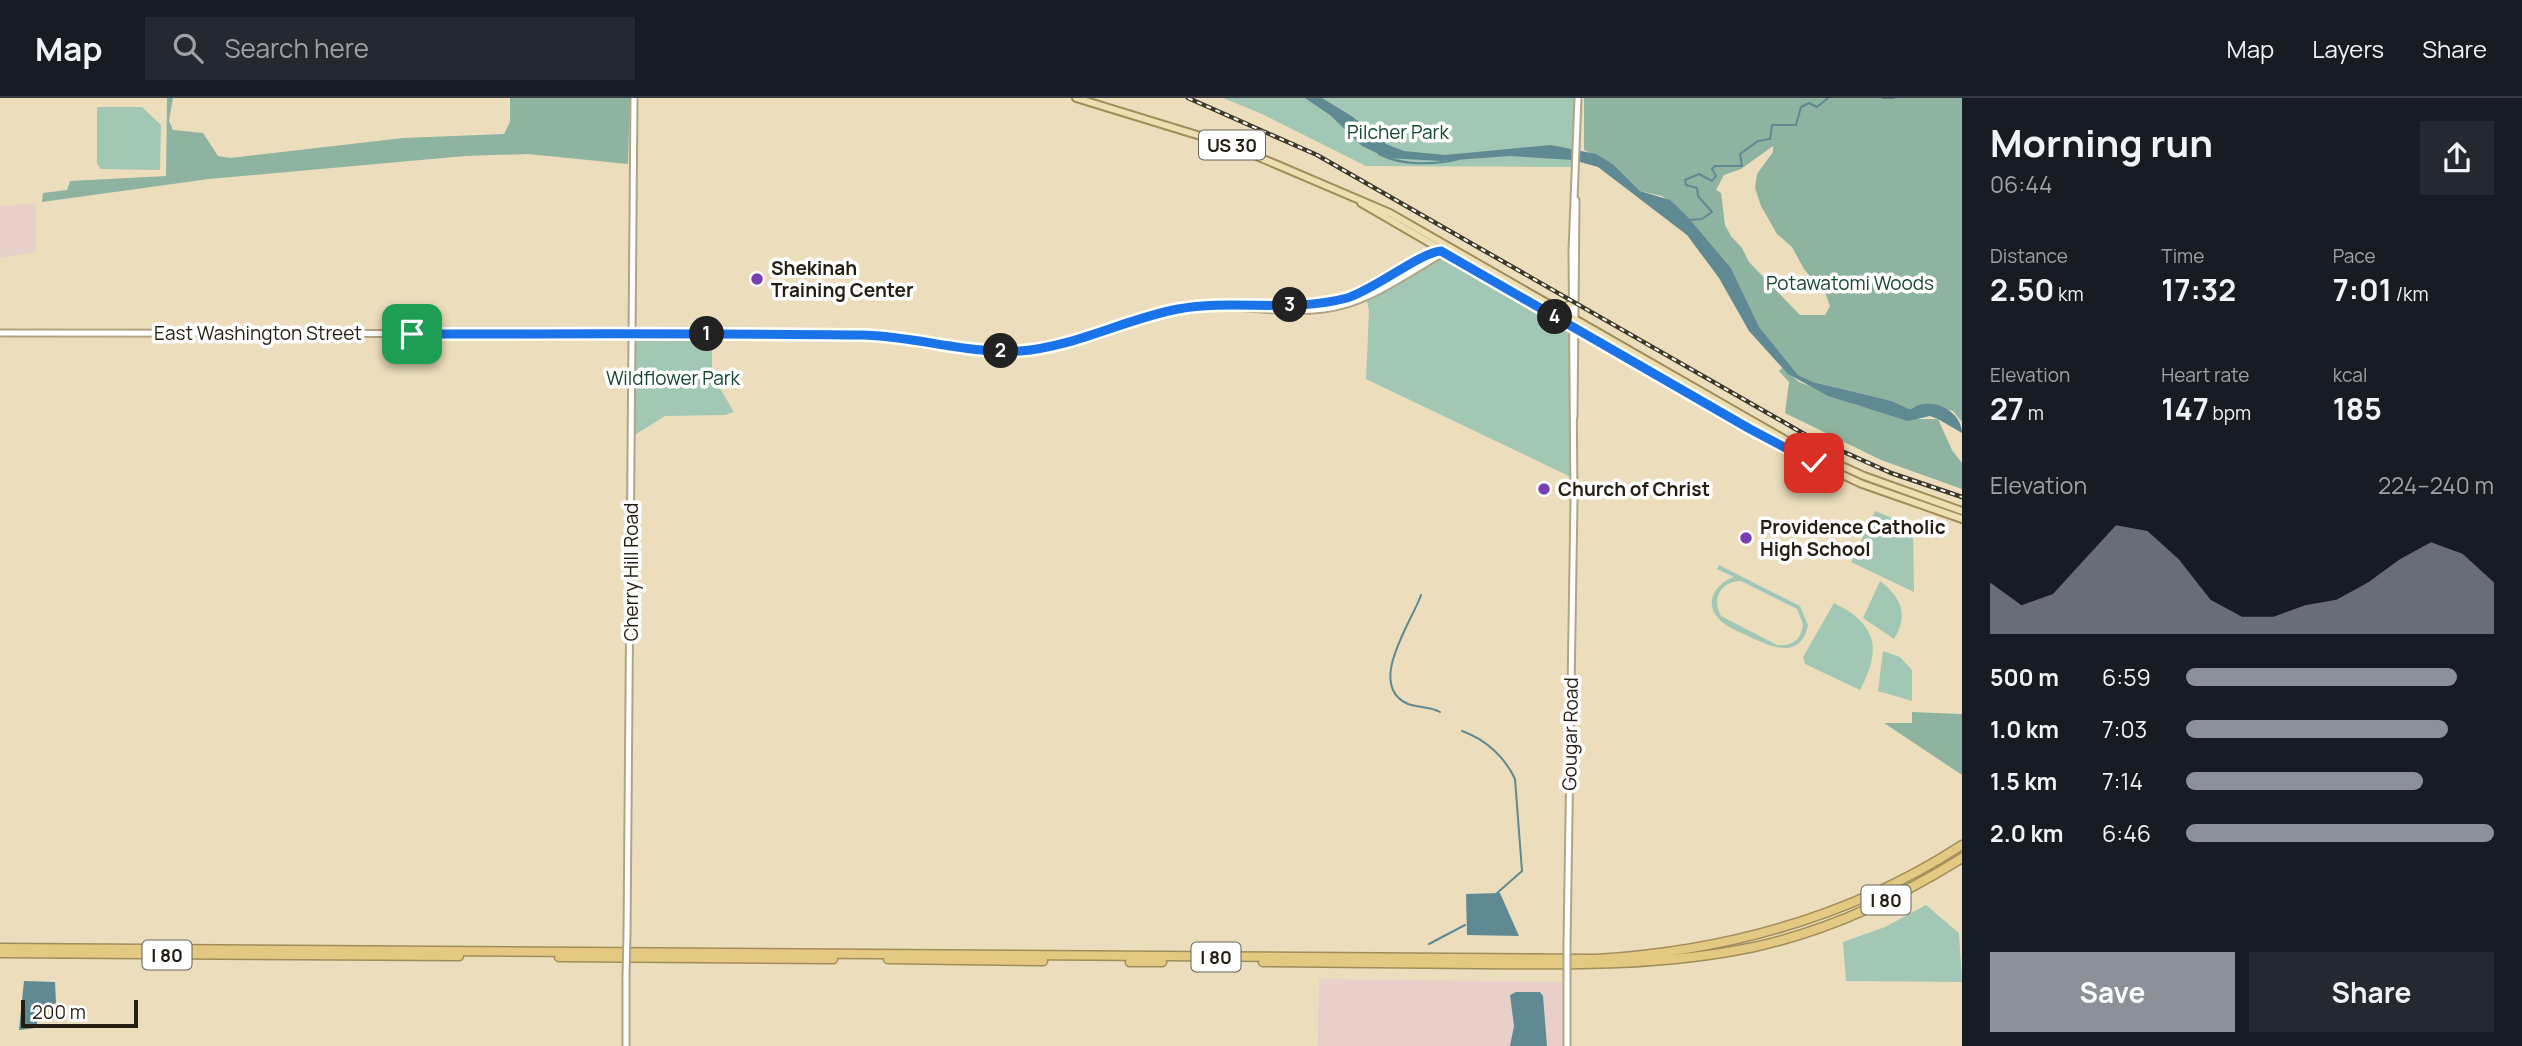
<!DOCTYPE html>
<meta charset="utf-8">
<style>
:root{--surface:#171b24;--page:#242831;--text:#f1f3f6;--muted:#9ea1a6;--line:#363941;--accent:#8c9099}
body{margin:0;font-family:Manrope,sans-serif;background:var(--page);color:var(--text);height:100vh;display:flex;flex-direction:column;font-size:26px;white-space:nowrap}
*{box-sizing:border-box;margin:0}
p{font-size:23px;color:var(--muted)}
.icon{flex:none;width:38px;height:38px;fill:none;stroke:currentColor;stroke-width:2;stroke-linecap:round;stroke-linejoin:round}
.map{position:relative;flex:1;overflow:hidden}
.drawer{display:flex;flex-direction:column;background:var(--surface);width:560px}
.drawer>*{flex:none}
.scale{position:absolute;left:21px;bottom:18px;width:117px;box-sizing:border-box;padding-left:7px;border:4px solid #231e11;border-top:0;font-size:19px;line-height:24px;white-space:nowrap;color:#231e11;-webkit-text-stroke:5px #fff;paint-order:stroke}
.pin{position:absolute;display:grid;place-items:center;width:60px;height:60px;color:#fff;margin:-30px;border-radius:14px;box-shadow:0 4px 10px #0006}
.km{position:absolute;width:35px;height:35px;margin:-18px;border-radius:50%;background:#222;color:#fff;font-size:19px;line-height:35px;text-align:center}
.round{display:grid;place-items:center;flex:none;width:74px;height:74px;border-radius:0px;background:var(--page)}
.overview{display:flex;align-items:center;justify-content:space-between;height:119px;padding:0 28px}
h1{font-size:38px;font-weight:700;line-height:52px}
.figures{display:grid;grid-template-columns:repeat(3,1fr);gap:10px;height:119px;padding:7px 28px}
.figures div{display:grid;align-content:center}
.figures b{font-size:30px;font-weight:700}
.figures small{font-size:19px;font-weight:400}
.figures p{font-size:19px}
.chart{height:196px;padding:14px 28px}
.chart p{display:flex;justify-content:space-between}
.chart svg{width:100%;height:126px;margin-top:7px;fill:var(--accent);opacity:.7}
.cta{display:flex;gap:14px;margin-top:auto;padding:14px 28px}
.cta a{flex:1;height:80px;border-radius:0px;background:var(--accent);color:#fff;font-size:28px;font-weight:700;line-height:80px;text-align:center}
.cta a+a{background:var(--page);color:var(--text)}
ul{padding:0 28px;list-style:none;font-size:23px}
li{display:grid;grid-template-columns:112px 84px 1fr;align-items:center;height:52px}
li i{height:18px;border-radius:9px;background:var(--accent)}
header{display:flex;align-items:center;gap:42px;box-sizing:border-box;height:98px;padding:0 35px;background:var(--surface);border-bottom:2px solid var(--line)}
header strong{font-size:33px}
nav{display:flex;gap:38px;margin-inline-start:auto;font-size:24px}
.search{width:490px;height:63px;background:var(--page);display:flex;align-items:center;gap:18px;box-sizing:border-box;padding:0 24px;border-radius:0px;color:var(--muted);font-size:26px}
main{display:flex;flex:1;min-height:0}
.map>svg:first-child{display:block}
.industrial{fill:#e9cfca}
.green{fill:#a2c8b5;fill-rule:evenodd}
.forest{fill:#8eb3a0;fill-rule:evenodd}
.water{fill:#5f8a93}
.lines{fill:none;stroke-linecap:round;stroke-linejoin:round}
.stream{stroke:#5f8a93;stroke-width:2}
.tertiary-casing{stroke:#b1a483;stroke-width:9}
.primary-casing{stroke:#a08d5a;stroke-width:10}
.motorway-casing{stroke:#a08d5a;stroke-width:11}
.tertiary{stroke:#fff;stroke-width:5}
.primary{stroke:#eedfb3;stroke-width:6}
.motorway{stroke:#e3c981;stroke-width:8}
.rail-casing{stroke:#3e3828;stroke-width:4.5}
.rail{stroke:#fff;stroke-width:2;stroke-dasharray:5;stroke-linecap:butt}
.tertiary-bridge-casing{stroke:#b1a483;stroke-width:9;stroke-linecap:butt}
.tertiary-bridge{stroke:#fff;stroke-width:5}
.route-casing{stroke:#fff;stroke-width:14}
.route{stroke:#1a73e8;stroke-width:9}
.poi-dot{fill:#783fb5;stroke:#fff;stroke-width:2.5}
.labels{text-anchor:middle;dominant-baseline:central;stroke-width:7;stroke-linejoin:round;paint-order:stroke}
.shield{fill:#fff;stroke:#656258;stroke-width:2}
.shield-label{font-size:18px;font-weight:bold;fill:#231e11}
.park-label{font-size:19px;fill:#164733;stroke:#fff}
.poi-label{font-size:19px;font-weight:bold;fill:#231e11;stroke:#fff;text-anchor:start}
.street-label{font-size:19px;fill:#231e11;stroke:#fff}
</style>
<header>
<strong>Map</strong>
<div class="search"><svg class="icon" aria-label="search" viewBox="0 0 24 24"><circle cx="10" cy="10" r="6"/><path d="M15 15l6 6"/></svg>Search here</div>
<nav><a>Map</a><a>Layers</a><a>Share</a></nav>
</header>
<main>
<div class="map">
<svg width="1962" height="948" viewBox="0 0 1962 948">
<rect width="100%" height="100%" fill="#ecdebc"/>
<g class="industrial">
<polygon points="36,105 36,154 0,160 0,108"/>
<polygon points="1319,881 1564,884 1564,948 1318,948"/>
</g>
<g class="green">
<polygon points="1223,0 1574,0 1573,69 1366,68 1262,16"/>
<polygon points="97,9 142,9 161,27 160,72 101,71 97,66"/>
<polygon points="1441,156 1571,230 1573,380 1366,281 1369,213 1367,202"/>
<polygon points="635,237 712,237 712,277 734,314 725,317 665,318 633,338"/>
<polygon points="1875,413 1907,426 1913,432 1914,494 1851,464"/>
<path d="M1719 467 1800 508 1808 527C1801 561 1774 550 1752 540 1741 534 1727 530 1719 521 1703 505 1716 485 1734 479L1717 471ZM1741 483 1797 511 1803 526C1802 541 1792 549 1777 547L1721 518C1711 501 1721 483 1741 483Z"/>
<path d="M1880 483C1901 499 1909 517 1894 541L1863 520Z"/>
<path d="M1834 505C1877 526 1882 551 1860 592L1805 566 1803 559Z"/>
<polygon points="1883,553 1900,559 1912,572 1912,603 1878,593"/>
<polygon points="1926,807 1959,835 1962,884 1846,883 1843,844 1885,829"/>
</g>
<g class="forest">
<polygon points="167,0 173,0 169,23 173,32 203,35 218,58 230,60 403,40 504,36 510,24 510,0 630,0 628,66 528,56 465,58 209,81 42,104 43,95 67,92 70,83 166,78"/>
<path d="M1584 0H1962V324L1953 313 1933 308 1920 307 1909 311 1892 303 1813 284 1798 277 1759 230 1731 170 1688 119 1662 98 1640 93 1614 67 1584 52ZM1773 48V54L1757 76 1755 90 1761 108 1777 136 1792 149 1804 171 1826 197 1830 208 1825 217H1800L1749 164 1742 150 1731 138 1725 127 1721 95 1716 92 1724 77 1741 71Z"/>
<polygon points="1782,270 1799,284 1856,307 1907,321 1938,321 1952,352 1962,365 1962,391 1881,362 1785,315 1789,284 1779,273"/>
<polygon points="1912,614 1962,616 1962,677 1884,625 1912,625"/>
</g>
<g class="water">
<path d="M1305 0H1322L1353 19 1386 46 1404 53 1445 57 1551 47 1596 56 1614 67 1640 93 1670 102 1688 119 1731 170 1759 229 1798 277 1813 284 1892 303 1909 311C1912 311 1915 308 1919 307 1939 301 1962 316 1962 335L1938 321 1930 318 1908 323 1828 298 1788 276 1749 233 1719 180 1687 137 1598 69 1573 62 1510 58 1441 63 1387 60 1362 48 1330 17Z"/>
<polygon points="1500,795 1519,838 1467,837 1466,796"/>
<polygon points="24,883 55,884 56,905 40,913 36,930 19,932"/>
<polygon points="1516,894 1540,894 1543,898 1547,948 1510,948 1514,928 1510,897"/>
</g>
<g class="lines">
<g class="stream">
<polyline points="1883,0 1894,0"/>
<path d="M1379 56C1401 68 1435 67 1459 61"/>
<polyline points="1689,122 1702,121 1712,114 1698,98 1697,90 1686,87 1685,82 1699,76 1712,83 1716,78 1712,71 1715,68 1742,68 1740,56 1758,43 1770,41 1772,27 1796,27 1801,9 1809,5 1817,9 1828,0"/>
<path d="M1421 497C1413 522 1365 587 1408 606 1419 610 1430 608 1440 614"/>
<path d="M1462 633C1485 641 1505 659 1515 681L1522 773 1496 796"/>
<polyline points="1429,846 1465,827"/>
</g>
<g class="tertiary-casing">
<g id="tertiary">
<polyline points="1278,207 1316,206 1353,198 1441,153"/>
<path d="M0 235 800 236C823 236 847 235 869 238 919 244 971 257 1022 252 1078 247 1130 217 1186 210 1232 204 1278 217 1324 211 1366 206 1402 179 1438 158L1443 150"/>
<polyline points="1574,319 1576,102"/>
<polyline points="627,836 634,0"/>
<polyline points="1567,845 1574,402 1572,153 1578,0"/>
<polyline points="626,878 626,948"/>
<polyline points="1567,948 1567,885"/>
</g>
</g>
<g class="primary-casing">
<g id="primary">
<polyline points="1076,0 1233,48 1390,115 1791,345 1864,378 1962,413"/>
<polyline points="1361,105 1776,346 1862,386 1962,421"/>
<polyline points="1556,209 1566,209 1573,204"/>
</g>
</g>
<g class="motorway-casing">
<g id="motorway">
<path d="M0 850 1596 861C1727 853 1851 819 1962 747"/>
<polyline points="0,855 459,858"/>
<polyline points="559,859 833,861"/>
<polyline points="888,861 1043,863"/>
<polyline points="1130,864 1162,864"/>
<path d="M1263 864C1335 865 1408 865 1480 866 1571 867 1664 868 1754 849 1828 833 1898 800 1962 760"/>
</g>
</g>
<use href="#tertiary" class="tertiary"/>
<use href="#primary" class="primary"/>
<use href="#motorway" class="motorway"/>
<g class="rail-casing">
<polyline id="rail" points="1188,0 1317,57 1806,337 1891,375 1962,399"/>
</g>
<use href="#rail" class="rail"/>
<g class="tertiary-bridge-casing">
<g id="tertiary-bridge">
<polyline points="626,878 627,836"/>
<polyline points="1567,885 1567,845"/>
</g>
</g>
<use href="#tertiary-bridge" class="tertiary-bridge"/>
</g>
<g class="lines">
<g class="route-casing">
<path id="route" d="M412 236C562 236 712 235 862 237 915 238 966 256 1020 253 1074 249 1125 221 1178 211 1234 201 1291 215 1347 200 1374 192 1421 154 1441 153L1750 331 1814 365"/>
</g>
<use href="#route" class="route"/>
</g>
<g class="poi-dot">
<circle cx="757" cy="181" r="7"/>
<circle cx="1544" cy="391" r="7"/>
<circle cx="1746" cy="440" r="7"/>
</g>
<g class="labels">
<g class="shield">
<rect x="1199" y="32.5" width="66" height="29" rx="5"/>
<rect x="1861.5" y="787.5" width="49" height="29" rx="5"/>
<rect x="142.5" y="842.5" width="49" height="29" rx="5"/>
<rect x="1191.5" y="844.5" width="49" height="29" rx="5"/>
</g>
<g class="shield-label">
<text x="1232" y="47">US 30</text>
<text x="1886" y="802">I 80</text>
<text x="167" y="857">I 80</text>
<text x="1216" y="859">I 80</text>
</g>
<g class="park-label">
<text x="1398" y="34">Pilcher Park</text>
<text x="1850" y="185">Potawatomi Woods</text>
<text x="673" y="280">Wildflower Park</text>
</g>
<g class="poi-label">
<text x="771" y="170">Shekinah<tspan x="771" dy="22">Training Center</tspan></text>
<text x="1558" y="391">Church of Christ</text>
<text x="1760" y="429">Providence Catholic<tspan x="1760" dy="22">High School</tspan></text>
</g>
<g class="street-label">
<text x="258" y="235">East Washington Street</text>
<text transform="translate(631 474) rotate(-90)">Cherry Hill Road</text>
<text transform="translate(1570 636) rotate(-89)">Gougar Road</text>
</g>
</g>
</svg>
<div class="scale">200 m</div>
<div class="pin" style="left:412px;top:236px;background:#1e9e55"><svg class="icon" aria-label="arrive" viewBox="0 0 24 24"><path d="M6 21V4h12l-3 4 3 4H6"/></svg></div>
<div class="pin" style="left:1814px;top:365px;background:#d93025"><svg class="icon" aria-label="check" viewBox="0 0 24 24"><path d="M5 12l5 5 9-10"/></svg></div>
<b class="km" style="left:707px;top:236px">1</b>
<b class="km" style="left:1001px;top:253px">2</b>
<b class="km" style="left:1290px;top:207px">3</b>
<b class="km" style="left:1555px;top:219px">4</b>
</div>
<section class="drawer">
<div class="overview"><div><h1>Morning run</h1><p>06:44</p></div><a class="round"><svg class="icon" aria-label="share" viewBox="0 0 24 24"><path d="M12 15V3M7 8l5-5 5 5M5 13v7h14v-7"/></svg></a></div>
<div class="figures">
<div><p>Distance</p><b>2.50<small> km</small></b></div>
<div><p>Time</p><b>17:32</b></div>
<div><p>Pace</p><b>7:01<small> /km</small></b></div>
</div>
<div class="figures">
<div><p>Elevation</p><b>27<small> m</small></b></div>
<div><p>Heart rate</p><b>147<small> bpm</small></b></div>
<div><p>kcal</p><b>185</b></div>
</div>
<div class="chart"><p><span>Elevation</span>224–240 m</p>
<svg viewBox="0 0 160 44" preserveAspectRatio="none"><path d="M0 44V26L10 34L20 30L30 18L40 6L50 8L60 18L70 32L80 38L90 38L100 34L110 32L120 26L130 18L140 12L150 16L160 26V44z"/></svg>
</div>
<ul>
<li><b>500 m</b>6:59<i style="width:88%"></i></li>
<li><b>1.0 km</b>7:03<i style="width:85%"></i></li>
<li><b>1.5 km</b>7:14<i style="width:77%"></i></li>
<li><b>2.0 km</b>6:46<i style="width:100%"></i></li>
</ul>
<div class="cta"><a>Save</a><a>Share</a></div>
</section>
</main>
